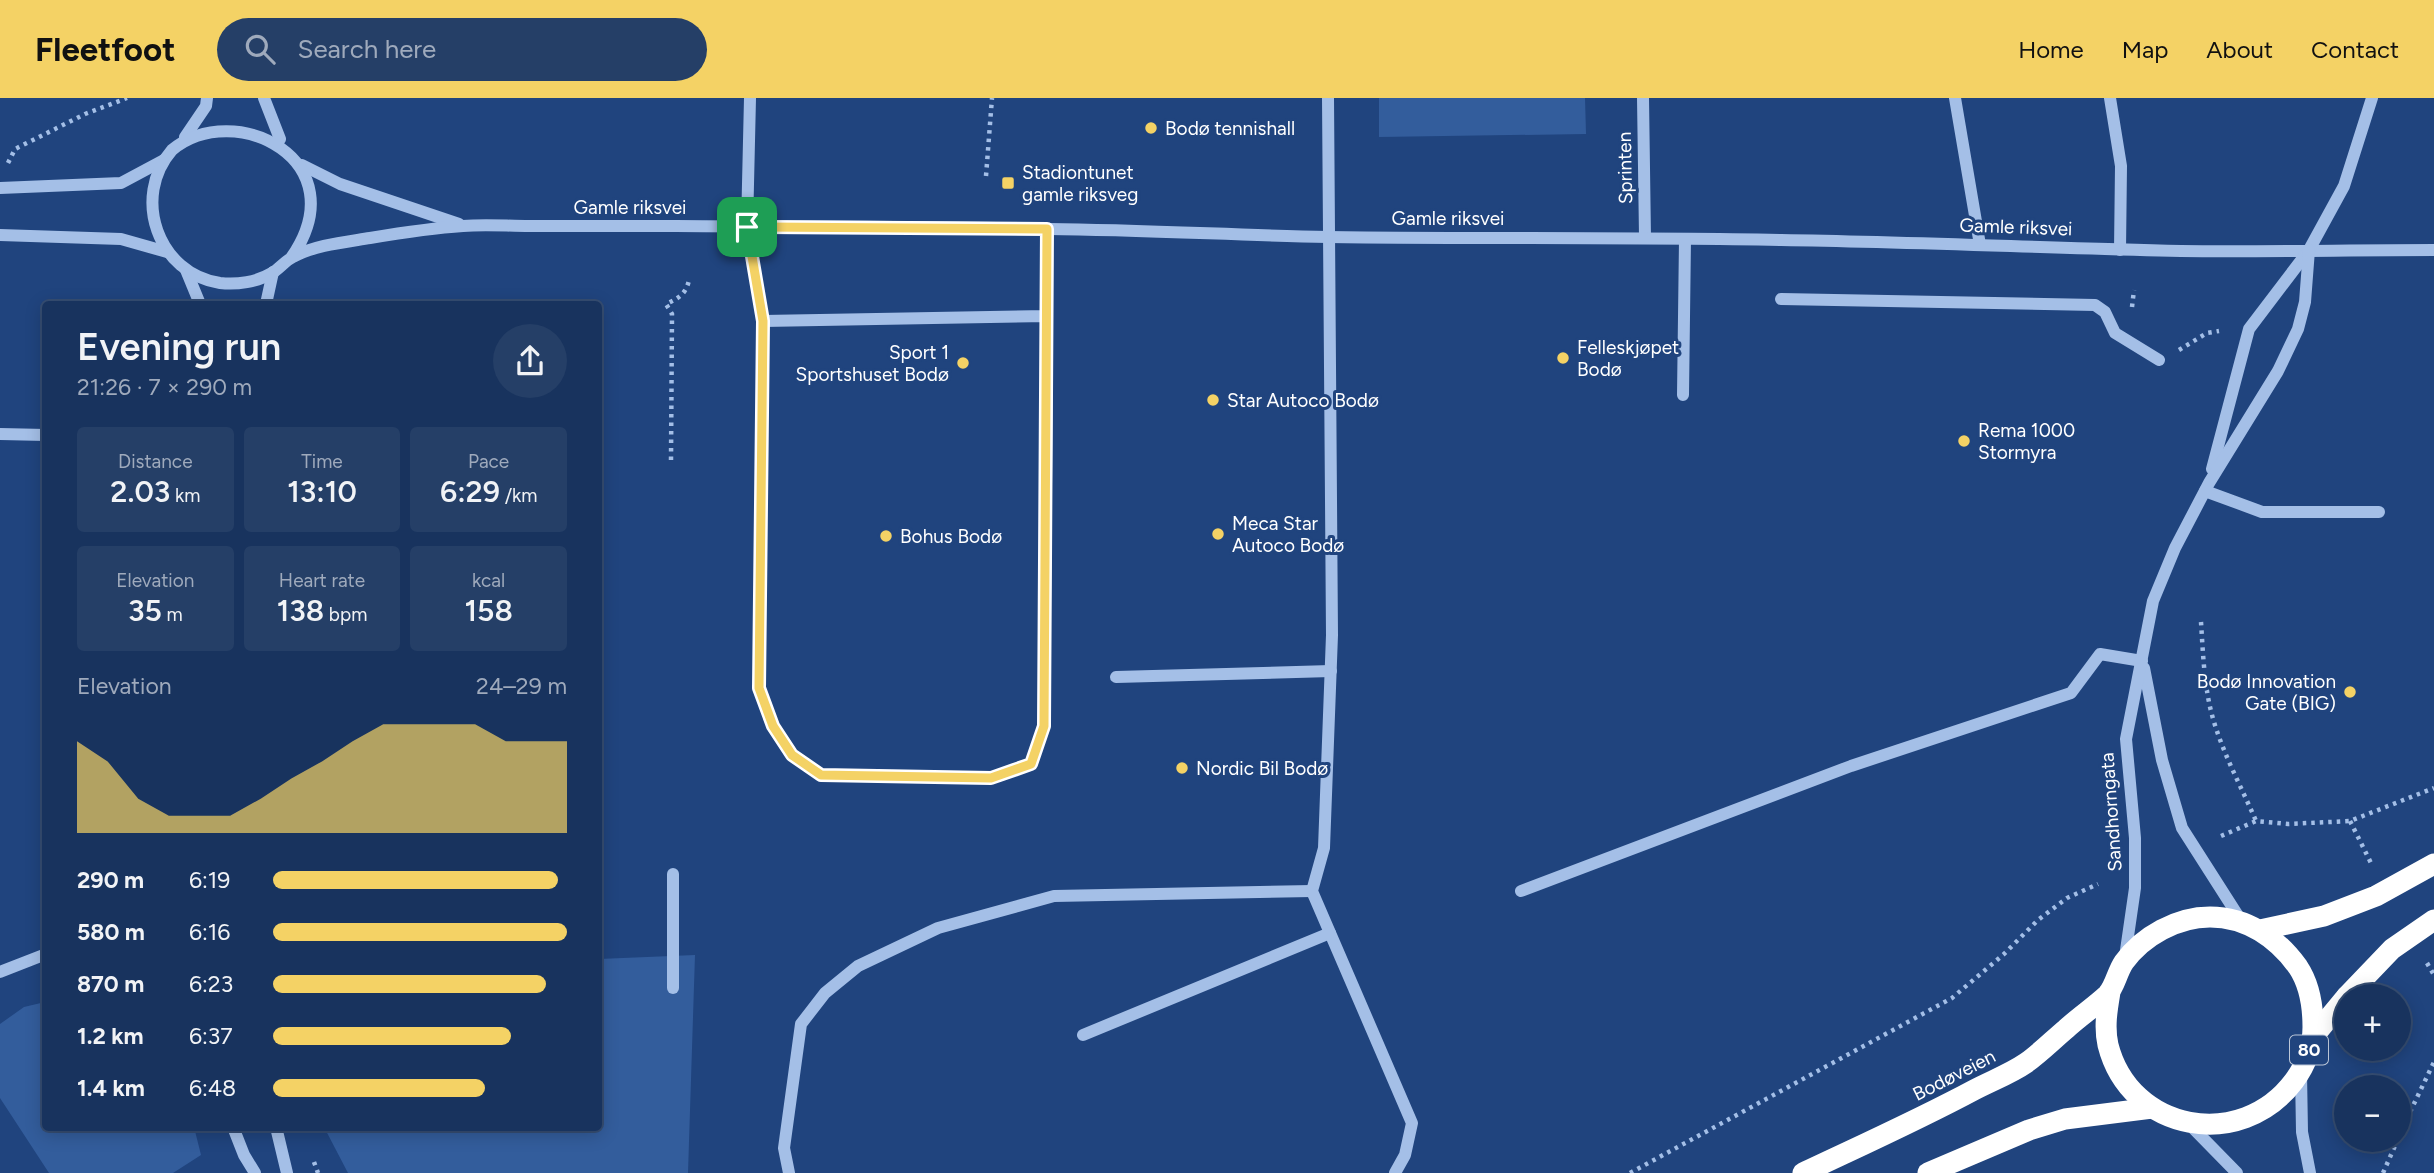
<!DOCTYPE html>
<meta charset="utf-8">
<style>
:root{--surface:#18335e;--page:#253f67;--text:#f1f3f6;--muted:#9faabc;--line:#364e73;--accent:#f4d265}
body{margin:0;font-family:Figtree,sans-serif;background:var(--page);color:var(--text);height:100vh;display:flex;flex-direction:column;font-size:26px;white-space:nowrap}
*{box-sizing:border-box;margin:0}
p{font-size:23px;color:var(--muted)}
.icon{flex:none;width:38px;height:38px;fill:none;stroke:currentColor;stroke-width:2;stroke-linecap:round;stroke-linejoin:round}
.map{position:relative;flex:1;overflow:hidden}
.details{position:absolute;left:42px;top:203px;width:560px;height:830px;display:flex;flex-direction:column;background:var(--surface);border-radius:7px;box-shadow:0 4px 18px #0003,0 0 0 2px var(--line)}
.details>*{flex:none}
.controls{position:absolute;left:2334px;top:886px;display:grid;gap:14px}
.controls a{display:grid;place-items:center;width:77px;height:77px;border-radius:50%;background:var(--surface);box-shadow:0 4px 18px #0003,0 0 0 2px var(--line);font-size:35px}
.pin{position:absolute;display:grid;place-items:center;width:60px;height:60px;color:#fff;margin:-30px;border-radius:14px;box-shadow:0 4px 10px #0006}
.round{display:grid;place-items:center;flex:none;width:74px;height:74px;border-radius:37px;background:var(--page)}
.head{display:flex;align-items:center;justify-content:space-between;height:119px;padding:0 35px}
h1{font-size:38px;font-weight:600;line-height:52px}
.figures{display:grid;grid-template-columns:repeat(3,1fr);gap:10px;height:119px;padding:7px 35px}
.figures div{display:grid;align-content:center;border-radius:7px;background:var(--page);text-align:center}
.figures b{font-size:30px;font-weight:600}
.figures small{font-size:19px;font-weight:400}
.figures p{font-size:19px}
.chart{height:196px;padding:14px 35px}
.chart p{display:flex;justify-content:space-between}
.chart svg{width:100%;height:126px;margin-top:7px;fill:var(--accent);opacity:.7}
ul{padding:0 35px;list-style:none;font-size:23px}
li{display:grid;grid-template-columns:112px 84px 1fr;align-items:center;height:52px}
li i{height:18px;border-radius:9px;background:var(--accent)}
header{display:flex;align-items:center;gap:42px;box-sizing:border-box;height:98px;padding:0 35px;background:var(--accent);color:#111}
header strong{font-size:33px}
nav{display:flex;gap:38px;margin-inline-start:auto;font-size:24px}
.search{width:490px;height:63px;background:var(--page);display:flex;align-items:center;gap:18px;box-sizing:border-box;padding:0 24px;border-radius:38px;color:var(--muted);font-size:26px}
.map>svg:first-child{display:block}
.green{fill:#335d9c}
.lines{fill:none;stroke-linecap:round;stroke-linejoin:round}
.path{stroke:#a4bfe7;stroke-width:4.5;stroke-dasharray:3.5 5;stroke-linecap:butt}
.minor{stroke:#a4bfe7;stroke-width:12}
.highway{stroke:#fff;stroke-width:21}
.route-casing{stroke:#fff;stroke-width:14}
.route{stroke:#f4d265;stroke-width:9}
.poi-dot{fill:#f4d265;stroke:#20447e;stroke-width:2.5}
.labels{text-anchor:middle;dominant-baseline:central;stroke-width:6;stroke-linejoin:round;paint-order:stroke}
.shield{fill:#20447e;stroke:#bcc7d8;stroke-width:2}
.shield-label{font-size:18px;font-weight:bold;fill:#fff}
.poi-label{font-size:19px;fill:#fff;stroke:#20447e;text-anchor:start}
.street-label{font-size:19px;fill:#fff;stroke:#20447e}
</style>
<header>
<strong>Fleetfoot</strong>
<div class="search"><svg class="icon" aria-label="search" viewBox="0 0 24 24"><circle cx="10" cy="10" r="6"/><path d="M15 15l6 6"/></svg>Search here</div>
<nav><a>Home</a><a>Map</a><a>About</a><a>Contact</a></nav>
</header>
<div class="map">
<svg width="2434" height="1075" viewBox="0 0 2434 1075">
<rect width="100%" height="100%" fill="#20447e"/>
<g class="green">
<polygon points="1379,0 1585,0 1586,36 1379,39"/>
<polygon points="695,857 688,1075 348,1075 324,1029 598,1029 599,861"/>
<polygon points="45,904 46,1029 194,1029 201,1057 173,1075 49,1075 0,1000 0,926 24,909"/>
</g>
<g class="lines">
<g class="path">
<polyline points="8,65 15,51 85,16 127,0"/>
<polyline points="986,78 992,0"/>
<polyline points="2132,209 2134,192"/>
<polyline points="2179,252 2207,235 2219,233"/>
<path d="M671 362 672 216 666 206C679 200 686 196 689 182"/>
<path d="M2201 524C2203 555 2204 587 2212 617 2222 654 2241 688 2256 723"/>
<polyline points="2350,723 2371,765"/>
<polyline points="2221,738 2256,723 2288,726 2350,723 2434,690"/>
<polyline points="2427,865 2434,877"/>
<polyline points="2399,1037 2434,964"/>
<polyline points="314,1064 318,1075"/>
<polyline points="1630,1075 1952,900 2004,856 2038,822 2067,800 2098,786"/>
<polyline points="2383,1075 2398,1041"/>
</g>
<g class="minor">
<polyline points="264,0 280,41"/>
<polyline points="750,0 747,129 763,223"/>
<polyline points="1328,0 1332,537 1324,750 1312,793 1412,1025 1405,1057 1395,1075"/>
<polyline points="1643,0 1645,139"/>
<polyline points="1955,0 1980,147"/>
<polyline points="2110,0 2121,68 2120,152"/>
<polyline points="185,39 206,8 207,0"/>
<polyline points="302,67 340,86 459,126"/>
<polyline points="0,90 121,85 164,62"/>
<polyline points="0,137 121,141 167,154"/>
<path d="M291 160C359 63 235 0 172 52 131 99 158 176 220 185 237 187 257 184 272 175 279 171 285 163 293 159 315 147 346 144 370 140 400 135 432 130 463 128 485 126 507 128 529 128 578 128 627 128 676 128 800 129 925 128 1049 131 1142 132 1235 137 1328 139 1479 141 1630 139 1781 142 1915 144 2048 150 2181 153 2265 154 2350 152 2434 152"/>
<polyline points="186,172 200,206"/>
<polyline points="1781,201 2095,207 2105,214 2115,235 2159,262"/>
<polyline points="266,206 273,174"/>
<path d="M1047 218 763 223 759 590 773 628 792 657 821 677 991 680 1031 666 1044 628 1047 268C1047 222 1047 176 1047 131"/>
<polyline points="1683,297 1685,141"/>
<polyline points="0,336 46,337"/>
<polyline points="2212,371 2249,231 2309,152 2344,88 2372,0"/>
<polyline points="2205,393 2262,414 2379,414"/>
<polyline points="2144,570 2162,662 2182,730 2242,824"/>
<polyline points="1116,579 1331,573"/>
<polyline points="673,776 673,890"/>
<polyline points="1521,793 1851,668 2071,595 2100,556 2142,563"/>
<polyline points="2125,859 2135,790 2135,740 2126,641 2153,503 2175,450 2209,385 2278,273 2298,231 2305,204 2309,152"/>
<polyline points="0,874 46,856"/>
<polyline points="1083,937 1330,835"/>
<polyline points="2301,975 2302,1034 2310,1075"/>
<polyline points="2188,1025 2237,1075"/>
<polyline points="233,1029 244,1057 255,1075"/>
<polyline points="276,1029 287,1075"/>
<polyline points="789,1075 784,1050 801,926 825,895 858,868 938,830 1054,798 1312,793"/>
</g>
<g class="highway">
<polyline points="2260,832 2324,818 2376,798 2434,766"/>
<polyline points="2347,898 2392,851 2434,822"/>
<polyline points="2313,939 2347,898"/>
<path d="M1803 1075C1860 1048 1918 1022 1974 992 1991 983 2010 976 2026 965 2040 955 2053 942 2066 931 2079 919 2094 909 2107 897 2115 889 2117 874 2124 864 2143 838 2177 819 2210 819 2247 819 2277 840 2298 869 2310 887 2313 908 2313 929 2313 949 2305 968 2294 983 2241 1054 2130 1034 2108 947 2104 929 2107 912 2110 894"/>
<polyline points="1928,1075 2029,1032 2065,1021 2152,1010"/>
</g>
</g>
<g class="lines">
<g class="route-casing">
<polygon id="route" points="747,129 1047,131 1044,628 1031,666 991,680 821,677 792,657 773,628 759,590 763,223"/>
</g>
<use href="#route" class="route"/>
</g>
<g class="poi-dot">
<circle cx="1151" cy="30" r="7"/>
<rect x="1001" y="78" width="14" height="14" rx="3.5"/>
<circle cx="1563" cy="260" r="7"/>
<circle cx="963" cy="265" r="7"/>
<circle cx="1213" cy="302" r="7"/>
<circle cx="1964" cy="343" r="7"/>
<circle cx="1218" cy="436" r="7"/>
<circle cx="886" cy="438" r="7"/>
<circle cx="2350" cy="594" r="7"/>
<circle cx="1182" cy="670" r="7"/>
</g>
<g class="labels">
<rect class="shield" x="2290" y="937.5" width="38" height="29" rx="5"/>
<g class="shield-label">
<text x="2309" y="952">80</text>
</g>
<g class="poi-label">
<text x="1165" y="30">Bodø tennishall</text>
<text x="1022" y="74">Stadiontunet<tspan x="1022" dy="22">gamle riksveg</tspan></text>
<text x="1577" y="249">Felleskjøpet<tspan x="1577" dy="22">Bodø</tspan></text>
<text x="949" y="254" text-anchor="end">Sport 1<tspan x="949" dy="22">Sportshuset Bodø</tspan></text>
<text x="1227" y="302">Star Autoco Bodø</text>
<text x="1978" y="332">Rema 1000<tspan x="1978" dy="22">Stormyra</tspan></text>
<text x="1232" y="425">Meca Star<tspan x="1232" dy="22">Autoco Bodø</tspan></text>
<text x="900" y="438">Bohus Bodø</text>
<text x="2336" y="583" text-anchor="end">Bodø Innovation<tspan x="2336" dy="22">Gate (BIG)</tspan></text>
<text x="1196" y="670">Nordic Bil Bodø</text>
</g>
<g class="street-label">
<text transform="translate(1625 70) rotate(-91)">Sprinten</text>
<text x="630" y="109">Gamle riksvei</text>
<text x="1448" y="120">Gamle riksvei</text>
<text transform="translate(2016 129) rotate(2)">Gamle riksvei</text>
<text transform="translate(2111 714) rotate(-94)">Sandhorngata</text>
<text transform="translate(1954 977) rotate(-27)">Bodøveien</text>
</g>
</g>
</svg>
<div class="controls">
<a>+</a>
<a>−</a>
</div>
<div class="pin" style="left:747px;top:129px;background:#1e9e55"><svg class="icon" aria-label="arrive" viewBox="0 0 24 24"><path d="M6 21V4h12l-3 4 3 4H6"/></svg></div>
<section class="details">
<div class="head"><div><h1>Evening run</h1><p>21:26 · 7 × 290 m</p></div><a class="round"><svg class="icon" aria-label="share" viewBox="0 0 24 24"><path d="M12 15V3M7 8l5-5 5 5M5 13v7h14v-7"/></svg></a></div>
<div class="figures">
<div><p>Distance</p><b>2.03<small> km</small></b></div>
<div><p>Time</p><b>13:10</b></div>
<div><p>Pace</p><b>6:29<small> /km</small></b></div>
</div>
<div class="figures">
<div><p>Elevation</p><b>35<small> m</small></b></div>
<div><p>Heart rate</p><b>138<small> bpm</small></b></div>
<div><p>kcal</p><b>158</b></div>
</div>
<div class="chart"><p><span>Elevation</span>24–29 m</p>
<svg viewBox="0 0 160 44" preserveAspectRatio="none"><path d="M0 44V12L10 19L20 32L30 38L40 38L50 38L60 32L70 25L80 19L90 12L100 6L110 6L120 6L130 6L140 12L150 12L160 12V44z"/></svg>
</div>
<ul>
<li><b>290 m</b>6:19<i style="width:97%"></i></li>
<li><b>580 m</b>6:16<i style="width:100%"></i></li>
<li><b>870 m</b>6:23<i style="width:93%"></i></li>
<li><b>1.2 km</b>6:37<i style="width:81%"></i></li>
<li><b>1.4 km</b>6:48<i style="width:72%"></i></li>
</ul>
</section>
</div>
